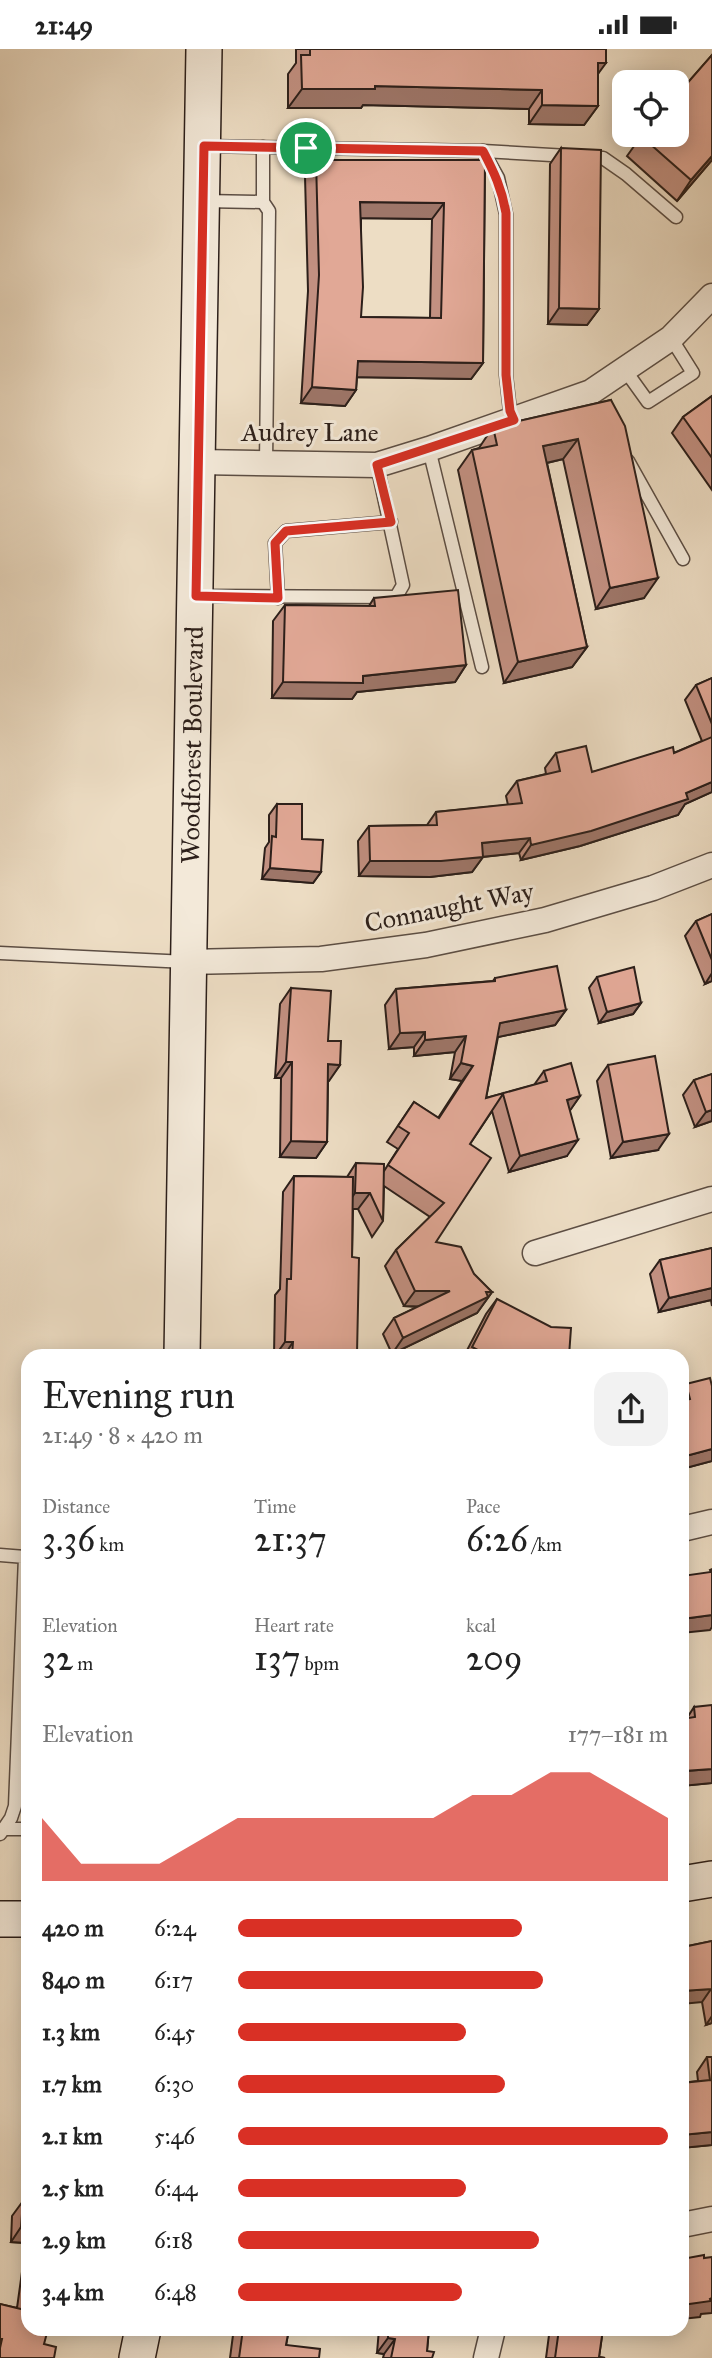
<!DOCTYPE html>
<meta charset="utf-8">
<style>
:root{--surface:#fff;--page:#f2f2f2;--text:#222;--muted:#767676;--accent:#d93025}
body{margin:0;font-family:"IM FELL Great Primer",serif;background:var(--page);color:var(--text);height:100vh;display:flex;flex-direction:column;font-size:26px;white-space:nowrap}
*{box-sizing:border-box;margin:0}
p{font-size:23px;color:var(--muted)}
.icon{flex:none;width:38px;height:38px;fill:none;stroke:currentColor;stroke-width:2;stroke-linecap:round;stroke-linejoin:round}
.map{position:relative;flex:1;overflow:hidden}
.panel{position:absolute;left:21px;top:1300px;width:668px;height:987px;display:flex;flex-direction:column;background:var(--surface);border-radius:21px;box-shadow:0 4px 18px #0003}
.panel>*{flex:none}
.buttons{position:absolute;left:612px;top:21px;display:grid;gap:14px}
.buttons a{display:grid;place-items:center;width:77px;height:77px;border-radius:14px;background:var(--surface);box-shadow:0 4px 18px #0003;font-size:35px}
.pin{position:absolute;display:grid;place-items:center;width:60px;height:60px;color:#fff;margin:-30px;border:4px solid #fff;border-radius:50%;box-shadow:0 2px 7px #0007}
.round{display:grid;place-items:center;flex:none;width:74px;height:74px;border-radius:21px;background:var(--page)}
.summary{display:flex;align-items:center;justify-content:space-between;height:119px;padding:0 21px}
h1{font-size:38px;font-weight:600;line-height:52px}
.metrics{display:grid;grid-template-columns:repeat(3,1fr);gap:10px;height:119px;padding:7px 21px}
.metrics div{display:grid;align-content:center}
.metrics b{font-size:35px;font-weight:600}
.metrics small{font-size:19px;font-weight:400}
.metrics p{font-size:19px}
.chart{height:196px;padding:14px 21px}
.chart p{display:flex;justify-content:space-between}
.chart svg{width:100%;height:126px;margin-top:7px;fill:var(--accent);opacity:.7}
ul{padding:0 21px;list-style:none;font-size:23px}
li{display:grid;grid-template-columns:112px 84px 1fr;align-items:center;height:52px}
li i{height:18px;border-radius:9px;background:var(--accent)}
.status{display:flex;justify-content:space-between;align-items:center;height:49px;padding:0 35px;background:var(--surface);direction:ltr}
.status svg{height:19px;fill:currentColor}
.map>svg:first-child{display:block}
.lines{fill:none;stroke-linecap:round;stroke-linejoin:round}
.service-casing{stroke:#5c4e44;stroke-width:15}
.minor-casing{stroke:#5c4e44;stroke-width:27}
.secondary-casing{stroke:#2c1f1a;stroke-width:38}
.service{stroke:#f3e9d9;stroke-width:12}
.minor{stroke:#f3e9d9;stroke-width:24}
.secondary{stroke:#f3e9d9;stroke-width:35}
.wall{fill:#c29081;stroke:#2c1f1a;stroke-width:2;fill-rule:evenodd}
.shaded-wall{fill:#9e7669;stroke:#2c1f1a;stroke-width:2}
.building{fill:#e1a896;stroke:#2c1f1a;stroke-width:2;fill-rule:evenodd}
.route-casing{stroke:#fff;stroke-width:14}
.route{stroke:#d93025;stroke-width:9}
.labels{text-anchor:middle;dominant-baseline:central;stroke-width:6;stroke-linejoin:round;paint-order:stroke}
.street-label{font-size:26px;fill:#2c1f1a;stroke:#f3e9d9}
</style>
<div class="status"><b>21:49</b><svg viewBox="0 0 49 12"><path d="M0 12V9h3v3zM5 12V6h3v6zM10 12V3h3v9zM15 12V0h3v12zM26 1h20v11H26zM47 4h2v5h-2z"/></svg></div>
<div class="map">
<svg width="712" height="2309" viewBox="0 0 712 2309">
<rect width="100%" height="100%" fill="#edddc4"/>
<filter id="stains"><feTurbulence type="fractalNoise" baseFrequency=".00286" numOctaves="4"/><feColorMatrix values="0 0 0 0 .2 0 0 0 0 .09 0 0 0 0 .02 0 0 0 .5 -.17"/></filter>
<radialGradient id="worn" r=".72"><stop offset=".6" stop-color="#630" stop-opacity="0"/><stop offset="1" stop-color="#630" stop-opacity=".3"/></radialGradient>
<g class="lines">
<g class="service-casing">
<g id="service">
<polyline points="205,97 483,102 603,109 626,125 676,168"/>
<polyline points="263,98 263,153 269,162 266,414"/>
<polyline points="483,102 498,129 506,165 506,326 510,362 514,371"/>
<polyline points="204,152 263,153"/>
<polyline points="625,321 648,353 693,324 671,289"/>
<polyline points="429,400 482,618"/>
<polyline points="628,412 683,510"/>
<polyline points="196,547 396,548 403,536 377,416"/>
<polyline points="278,549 275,494 286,482 391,473"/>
<polyline points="0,904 187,913"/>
<polyline points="0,1506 25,1508 15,1757 11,1769 0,1785"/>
<polyline points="3,1780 28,1780"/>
</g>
</g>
<g class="minor-casing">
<g id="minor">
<polyline points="198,413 377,416 429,400 591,343 671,289 712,247"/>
<polyline points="187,913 321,910 426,896 545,871 653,839 712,816"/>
<polyline points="535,1204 712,1150"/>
<polyline points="682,1480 712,1473"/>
<polyline points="682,2176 712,2170"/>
<polyline points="486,2309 493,2280"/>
</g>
</g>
<g class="secondary-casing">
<g id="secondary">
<polyline points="182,1307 204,0"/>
<polyline points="682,1835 712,1830"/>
<polyline points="0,1870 28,1870"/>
<polyline points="137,2309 143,2280"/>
</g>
</g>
<use href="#service" class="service"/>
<use href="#minor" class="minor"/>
<use href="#secondary" class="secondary"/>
</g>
<g class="wall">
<polygon points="296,0 606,0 598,25 598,57 584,76 529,75 529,60 363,56 361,59 288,59 288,25 296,14"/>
<polygon points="712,6 712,111 677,152 627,107 642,86"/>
<polygon points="561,99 599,260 587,276 548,275 550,115"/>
<path d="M316 111H485L483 314 471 330 357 328 356 341 345 357 301 354 308 242 305 127ZM361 169 432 170 430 269 361 268Z"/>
<polygon points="712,347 712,441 672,384 683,368"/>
<polygon points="611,351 644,549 596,560 563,410 547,414 587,598 572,618 504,634 458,421 472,401 479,399 493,378"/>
<polygon points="374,549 466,616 455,633 357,643 352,650 272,649 273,572 285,556 369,557"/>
<polygon points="712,629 712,743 685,755 678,766 580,797 521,811 519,804 483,808 472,823 430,828 359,827 358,792 369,777 427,776 436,763 508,756 506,747 517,732 546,725 545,719 556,704 592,723 674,704 702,692 685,651 696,636"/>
<polygon points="277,755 302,790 321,823 313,834 262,830 265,799 269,793 269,766"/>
<polygon points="712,865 712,932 705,935 685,887 696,872"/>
<polygon points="597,928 641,954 633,965 599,974 589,939"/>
<polygon points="495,929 566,961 555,976 498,988 486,1049 534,1036 544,1022 580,1047 570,1061 567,1107 509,1123 492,1062 470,1095 436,1193 474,1225 492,1243 477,1264 392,1305 383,1285 394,1269 418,1258 404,1257 385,1217 396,1201 430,1168 384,1137 383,1172 372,1188 358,1160 353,1160 352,1208 357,1305 381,1307 274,1307 275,1246 280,1240 283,1143 294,1127 347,1128 356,1114 384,1122 398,1100 387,1093 414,1053 438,1069 462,1032 450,1030 455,1003 414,1007 414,998 389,1000 385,956 396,940 493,932"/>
<polygon points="291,939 328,992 340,1016 328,1032 327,1093 316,1109 280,1108 281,1029 275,1029 280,955"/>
<polygon points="608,1016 658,1101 611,1109 597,1032"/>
<polygon points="712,1025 712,1072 695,1078 683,1046 694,1031"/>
<polygon points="712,1199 712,1257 711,1251 659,1263 650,1225 660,1211"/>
<polygon points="497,1250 569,1307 464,1307 486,1265"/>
<polygon points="686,1335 712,1337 712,1412 682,1420 682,1341"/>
<polygon points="694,1658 712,1734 682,1737 682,1670 687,1669"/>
<polygon points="712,1892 712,1974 706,1976 702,1953 686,1899 688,1897"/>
<polygon points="707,2008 712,2008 712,2096 682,2099 682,2034 698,2032 697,2023"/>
<polygon points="28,2027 28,2055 25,2055 27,2028"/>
<polygon points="28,2089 28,2125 23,2125 26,2092"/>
<polygon points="23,2152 28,2153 28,2280 0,2309 0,2255 17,2259 26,2194 11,2193 12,2167"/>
<polygon points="236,2280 289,2280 286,2296 319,2309 230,2309 233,2286"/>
<polygon points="379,2280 431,2280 429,2280 427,2302 432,2309 383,2309 384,2305 377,2304"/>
<polygon points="553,2280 603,2280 599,2308 605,2309 546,2309 549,2286"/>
</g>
<g class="shaded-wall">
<polygon points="598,14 606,14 592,33"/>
<polygon points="375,37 542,41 529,60 363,56 361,59 288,59 302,40"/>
<polygon points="542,56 598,57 584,76 529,75"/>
<polygon points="712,107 712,111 677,152 691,131"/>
<polygon points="360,153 444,154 432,170 349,169"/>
<polygon points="559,259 599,260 587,276 548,275"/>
<polygon points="358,312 483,314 471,330 347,328"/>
<polygon points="312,338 356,341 345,357 301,354"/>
<polygon points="578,390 563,410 529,418 543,397"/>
<polygon points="658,529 644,549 596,560 610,539"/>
<polygon points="587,598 572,618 504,634 518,613"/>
<polygon points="466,616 455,633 357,643 352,650 272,649 283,633 363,627"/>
<polygon points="712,733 712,743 685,755 678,766 580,797 521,811 531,796 686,744"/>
<polygon points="530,789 519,804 471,809 482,794"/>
<polygon points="483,808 472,823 430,828 359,827 370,812"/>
<polygon points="270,819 321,823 313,834 262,830"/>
<polygon points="712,924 712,932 705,935"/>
<polygon points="641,954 633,965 599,974 607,963"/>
<polygon points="566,961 555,976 489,990 500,974"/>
<polygon points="425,983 414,998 389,1000 400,984"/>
<polygon points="466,987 455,1003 414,1007 425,991"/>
<polygon points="286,1013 292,1013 281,1029 275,1029"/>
<polygon points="461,1014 473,1017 462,1032 450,1030"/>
<polygon points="328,1015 340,1016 329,1032 317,1032"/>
<polygon points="580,1047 569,1063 567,1051"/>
<polygon points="712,1061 712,1072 695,1078 706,1063"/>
<polygon points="669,1085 658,1101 611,1109 623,1093"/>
<polygon points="578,1091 567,1107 509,1123 520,1107"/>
<polygon points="291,1092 327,1093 316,1109 280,1108"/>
<polygon points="355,1144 370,1144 358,1160 344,1160"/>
<polygon points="712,1239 712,1250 711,1251 659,1263 669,1249"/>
<polygon points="415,1242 450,1242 439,1258 404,1257"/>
<polygon points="486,1243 492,1243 477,1264 392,1305 403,1289"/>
<polygon points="285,1293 293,1293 284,1307 275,1307"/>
<polygon points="712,1400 712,1412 682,1420 682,1408"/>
<polygon points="712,1566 712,1578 710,1581 682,1584 682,1570"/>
<polygon points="712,1720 712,1734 682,1737 682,1726 685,1722"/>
<polygon points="711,1940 702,1953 682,1955 682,1942"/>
<polygon points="712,1967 712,1974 706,1976"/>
<polygon points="712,2083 712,2096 682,2099 682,2086"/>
<polygon points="28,2119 28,2125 23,2125"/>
<polygon points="21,2178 28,2178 28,2191 26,2194 11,2193"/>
<polygon points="712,2249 712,2264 701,2265 700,2268 682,2270 682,2256"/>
<polygon points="388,2289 395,2290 384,2305 377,2304"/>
</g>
<g class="building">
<polygon points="310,0 606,0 606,14 598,14 598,57 542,56 542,41 375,37 375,40 302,40 301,6 310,6"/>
<polygon points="712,6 712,107 691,131 641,87 642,86 677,86 677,46"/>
<polygon points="561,99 601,101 599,260 559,259"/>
<path d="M316 111H485L483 314 358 312 356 341 312 338 319 226ZM360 153 444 154 441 269 361 268 363 238Z"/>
<polygon points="712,347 712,409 683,368"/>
<polygon points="611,351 625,377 658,529 610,539 578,390 543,397 587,598 518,613 472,401 497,396 493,378"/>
<polygon points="458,541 466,616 363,627 363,634 283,633 285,556 375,557 374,549"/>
<polygon points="712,629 712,675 696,636"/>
<polygon points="712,688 712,733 686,744 688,750 591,782 531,796 530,789 482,794 483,808 441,812 370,812 369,777 437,776 436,763 522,754 517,732 560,722 556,704 586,697 592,723 673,698 674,704"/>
<polygon points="277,755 302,755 302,790 323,791 321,823 270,819 272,787 276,788"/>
<polygon points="712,865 712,911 696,872"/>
<polygon points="557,917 566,961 500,974 486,1049 547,1032 544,1022 571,1014 580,1047 567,1051 578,1091 520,1107 503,1045 470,1095 491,1109 436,1193 461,1198 474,1225 492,1243 486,1243 488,1248 403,1289 394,1269 450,1242 415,1242 396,1201 444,1154 388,1116 409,1084 398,1077 414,1053 439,1069 473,1017 461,1014 466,987 425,991 425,983 400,984 396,940 495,932 495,929"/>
<polygon points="634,918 641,954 607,963 597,928"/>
<polygon points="291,939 331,942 328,992 341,992 340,1016 328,1015 327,1093 291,1092 292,1013 286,1013"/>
<polygon points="655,1007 669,1085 623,1093 608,1016"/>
<polygon points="712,1025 712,1061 706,1063 694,1031"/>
<polygon points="356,1114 384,1115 383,1172 370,1144 355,1144"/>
<polygon points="294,1127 353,1128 352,1208 359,1209 357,1305 381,1307 292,1307 293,1293 285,1293 287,1230 291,1230"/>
<polygon points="712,1199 712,1239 669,1249 660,1211"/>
<polygon points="497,1250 551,1278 571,1279 569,1307 489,1307 472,1298"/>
<polygon points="710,1329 712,1337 712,1400 682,1408 682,1352 690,1350 686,1335"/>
<polygon points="712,1520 712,1566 682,1570 682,1527 711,1523 710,1521"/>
<polygon points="712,1656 712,1720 685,1722 686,1728 682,1728 682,1670 695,1668 694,1658"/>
<polygon points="712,1892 712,1943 711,1940 682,1942 682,1900 688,1899 688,1897"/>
<polygon points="707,2008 712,2008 712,2083 682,2086 682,2034 710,2031"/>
<polygon points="23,2152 28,2153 28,2178 21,2178"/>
<polygon points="704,2206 704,2209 712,2208 712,2249 710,2250 711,2252 682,2256 682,2210"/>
<polygon points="28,2240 28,2280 48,2280 44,2295 56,2298 54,2309 0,2309 0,2299 2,2290 0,2290 0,2255 25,2261"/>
<polygon points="243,2280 289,2280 286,2296 320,2300 319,2309 239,2309"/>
<polygon points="388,2280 429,2280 427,2302 434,2303 432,2309 391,2309 395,2290 388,2289"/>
<polygon points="559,2280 603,2280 599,2308 605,2309 555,2309"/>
</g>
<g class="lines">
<g class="route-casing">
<path id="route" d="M204 97 483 102C494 123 502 140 506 164V326L510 362 514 371 377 416 391 473 286 482 275 494 278 549 196 547Z"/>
</g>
<use href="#route" class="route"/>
</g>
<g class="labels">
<g class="street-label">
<text x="310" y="383">Audrey Lane</text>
<text transform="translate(192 696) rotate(-89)">Woodforest Boulevard</text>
<text transform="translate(449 858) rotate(-11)">Connaught Way</text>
</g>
</g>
<rect width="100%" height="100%" filter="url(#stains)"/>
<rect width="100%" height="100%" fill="url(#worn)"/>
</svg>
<div class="buttons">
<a><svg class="icon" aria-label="locate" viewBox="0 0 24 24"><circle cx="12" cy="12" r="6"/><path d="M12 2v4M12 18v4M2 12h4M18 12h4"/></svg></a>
</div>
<div class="pin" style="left:306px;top:99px;background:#1e9e55"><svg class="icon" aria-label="arrive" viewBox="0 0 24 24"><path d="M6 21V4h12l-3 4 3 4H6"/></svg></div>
<section class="panel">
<div class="summary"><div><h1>Evening run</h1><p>21:49 · 8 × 420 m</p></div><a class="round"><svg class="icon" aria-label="share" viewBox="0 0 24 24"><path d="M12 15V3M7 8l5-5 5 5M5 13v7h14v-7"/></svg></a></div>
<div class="metrics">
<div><p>Distance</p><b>3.36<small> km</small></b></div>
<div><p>Time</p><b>21:37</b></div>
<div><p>Pace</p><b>6:26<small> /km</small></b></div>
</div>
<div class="metrics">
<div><p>Elevation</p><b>32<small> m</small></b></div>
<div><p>Heart rate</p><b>137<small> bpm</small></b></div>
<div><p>kcal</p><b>209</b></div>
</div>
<div class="chart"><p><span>Elevation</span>177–181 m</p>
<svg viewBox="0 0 160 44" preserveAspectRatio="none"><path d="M0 44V22L10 38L20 38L30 38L40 30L50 22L60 22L70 22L80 22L90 22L100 22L110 14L120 14L130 6L140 6L150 14L160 22V44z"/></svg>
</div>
<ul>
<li><b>420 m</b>6:24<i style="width:66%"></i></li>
<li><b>840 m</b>6:17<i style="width:71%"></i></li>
<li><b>1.3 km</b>6:45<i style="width:53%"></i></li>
<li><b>1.7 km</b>6:30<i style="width:62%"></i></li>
<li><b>2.1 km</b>5:46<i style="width:100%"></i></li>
<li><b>2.5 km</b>6:44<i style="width:53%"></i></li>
<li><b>2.9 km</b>6:18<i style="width:70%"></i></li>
<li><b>3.4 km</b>6:48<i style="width:52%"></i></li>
</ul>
</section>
</div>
